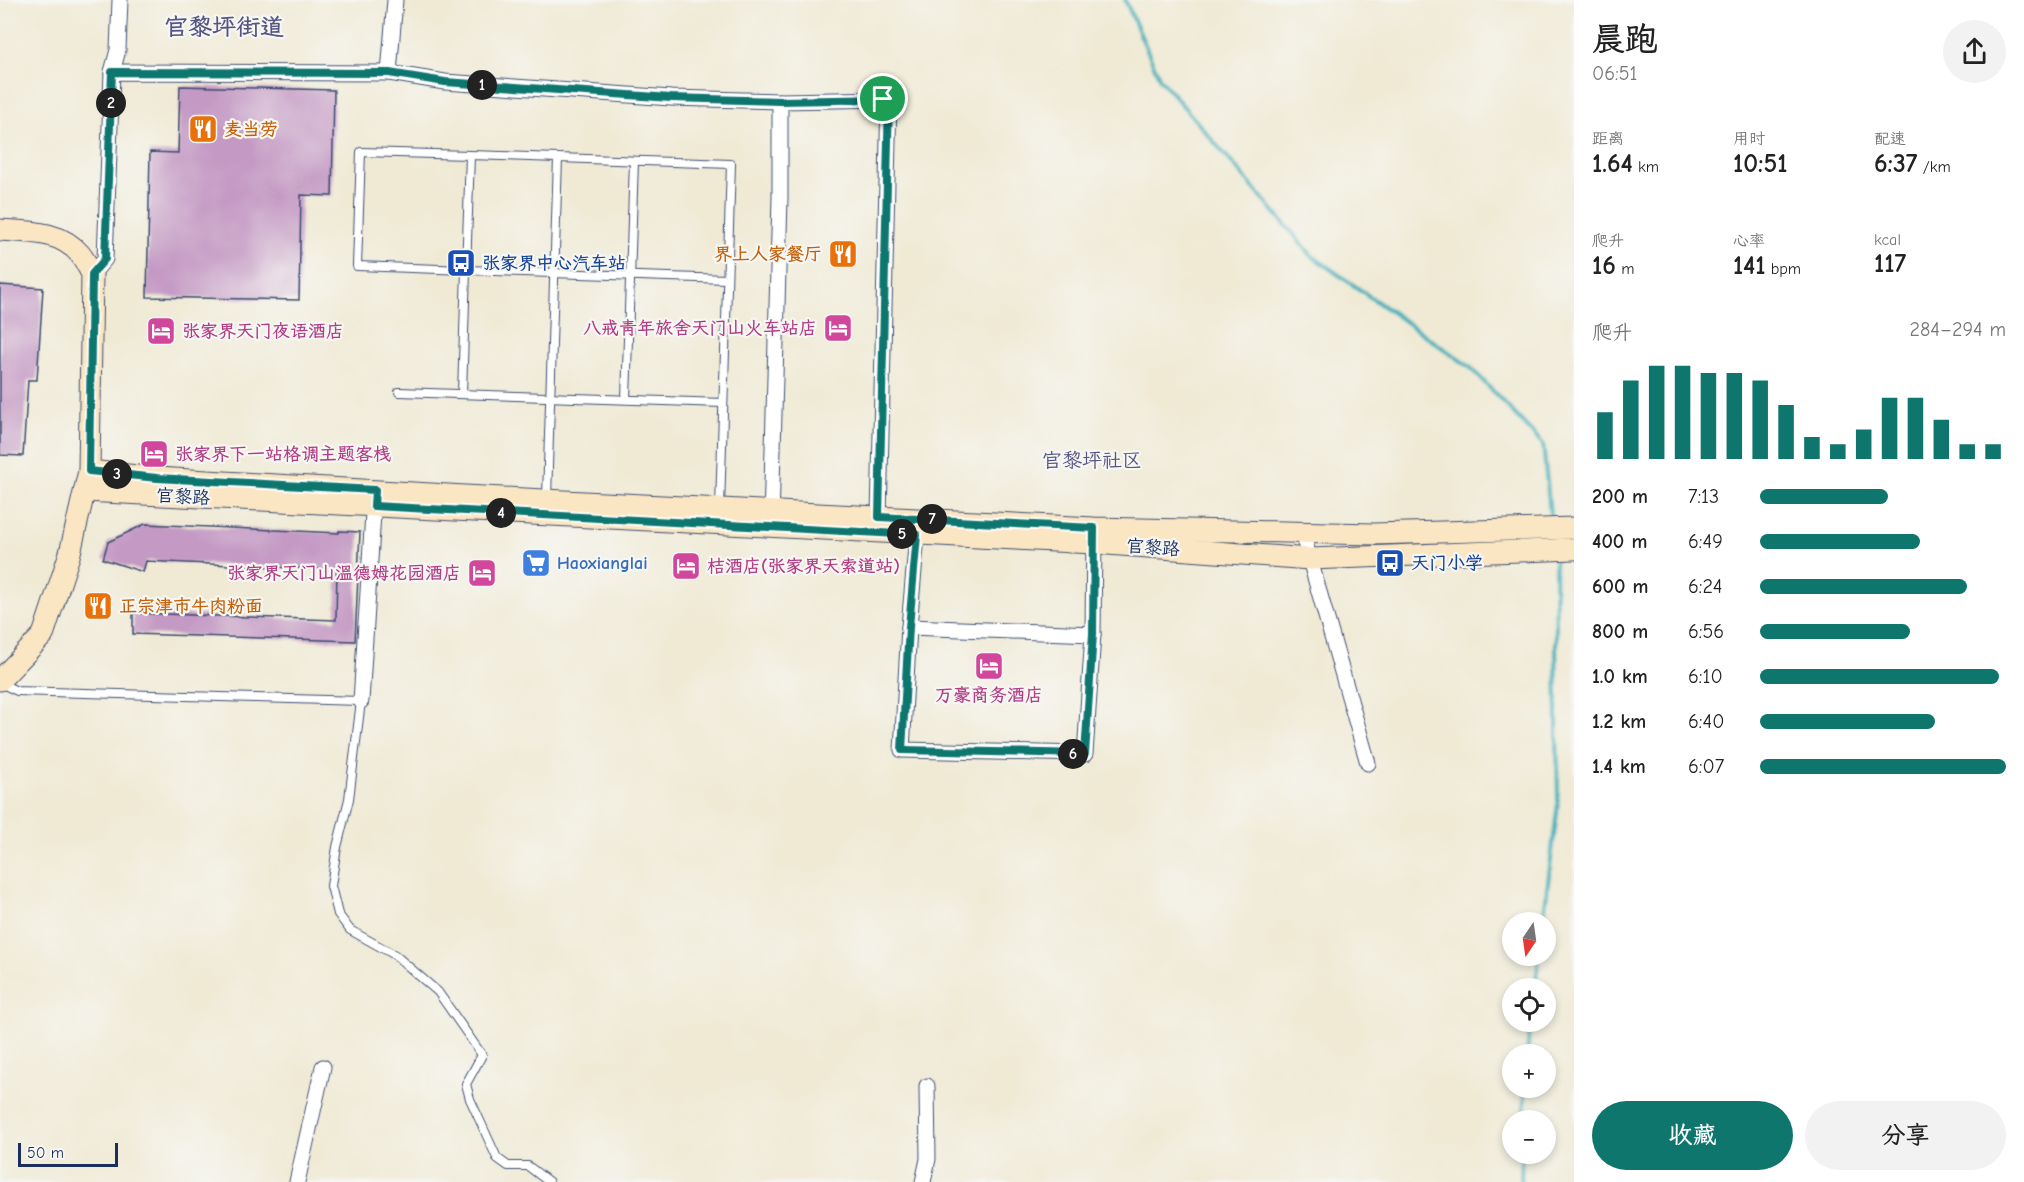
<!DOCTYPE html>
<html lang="zh">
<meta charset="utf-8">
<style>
:root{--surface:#fff;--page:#f2f2f2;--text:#222;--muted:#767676;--accent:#0f766e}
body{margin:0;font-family:"Comic Neue","LXGW WenKai TC",sans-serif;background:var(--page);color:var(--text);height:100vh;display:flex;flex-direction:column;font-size:22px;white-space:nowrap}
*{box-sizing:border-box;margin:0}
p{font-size:20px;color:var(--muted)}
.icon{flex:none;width:33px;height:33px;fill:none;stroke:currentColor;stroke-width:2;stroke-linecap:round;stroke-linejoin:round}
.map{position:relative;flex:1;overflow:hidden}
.sheet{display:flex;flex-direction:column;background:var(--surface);width:450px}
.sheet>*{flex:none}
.needle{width:39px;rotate:193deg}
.buttons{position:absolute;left:1502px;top:912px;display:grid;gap:12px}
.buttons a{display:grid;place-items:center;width:54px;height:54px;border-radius:50%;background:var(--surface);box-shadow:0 3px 9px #0003;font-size:30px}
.scale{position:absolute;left:18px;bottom:15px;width:100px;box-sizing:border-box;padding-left:6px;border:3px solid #1b2f5e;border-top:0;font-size:16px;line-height:21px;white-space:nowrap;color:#1b2f5e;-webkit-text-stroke:4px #f6f6f2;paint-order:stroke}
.pin{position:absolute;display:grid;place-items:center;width:51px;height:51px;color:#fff;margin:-26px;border:3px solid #fff;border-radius:50%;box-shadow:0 2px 6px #0007}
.km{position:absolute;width:30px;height:30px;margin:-15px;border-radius:50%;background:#222;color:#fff;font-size:16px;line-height:30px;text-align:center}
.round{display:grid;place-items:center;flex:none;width:63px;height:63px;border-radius:32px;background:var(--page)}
.head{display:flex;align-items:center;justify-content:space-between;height:102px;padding:0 18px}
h1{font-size:33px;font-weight:600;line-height:45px}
.metrics{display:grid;grid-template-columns:repeat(3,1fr);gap:9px;height:102px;padding:6px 18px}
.metrics div{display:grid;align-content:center}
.metrics b{font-size:26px;font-weight:600}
.metrics small{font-size:16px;font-weight:400}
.metrics p{font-size:16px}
.chart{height:168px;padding:12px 18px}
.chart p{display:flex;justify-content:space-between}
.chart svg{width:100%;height:108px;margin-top:6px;stroke:var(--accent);stroke-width:6}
.primary-button{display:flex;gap:12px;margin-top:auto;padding:12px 18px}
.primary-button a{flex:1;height:69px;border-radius:36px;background:var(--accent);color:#fff;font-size:24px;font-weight:600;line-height:69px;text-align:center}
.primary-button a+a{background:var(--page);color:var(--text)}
ul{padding:0 18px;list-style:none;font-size:20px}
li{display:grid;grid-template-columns:96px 72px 1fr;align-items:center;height:45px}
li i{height:15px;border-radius:8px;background:var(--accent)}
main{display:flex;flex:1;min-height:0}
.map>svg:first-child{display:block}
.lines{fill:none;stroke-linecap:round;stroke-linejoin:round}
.stream{stroke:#40afbb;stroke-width:4}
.building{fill:#c49ac4}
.lane-casing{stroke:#3b4b70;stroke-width:10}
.street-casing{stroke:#3b4b70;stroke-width:17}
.secondary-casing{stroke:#3b4b70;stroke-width:23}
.lane{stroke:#fff;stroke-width:8}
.street{stroke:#fff;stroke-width:15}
.secondary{stroke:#fbe6c3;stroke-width:21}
.route-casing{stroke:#fff;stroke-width:12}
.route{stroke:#0f766e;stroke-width:8}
.labels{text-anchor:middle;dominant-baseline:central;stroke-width:4.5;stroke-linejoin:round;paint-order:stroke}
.food-label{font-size:18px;font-weight:bold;fill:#c56008;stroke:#f6f6f2;text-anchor:start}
.transit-label{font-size:18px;font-weight:bold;fill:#164399;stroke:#f6f6f2;text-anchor:start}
.hotel-label{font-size:18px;font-weight:bold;fill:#b23c85;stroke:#f6f6f2;text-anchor:start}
.street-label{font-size:18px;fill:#1b2f5e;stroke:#f6f6f2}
.shop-label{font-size:18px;font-weight:bold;fill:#366cbe;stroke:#f6f6f2;text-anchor:start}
.neighbourhood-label{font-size:20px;fill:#565482;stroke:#f6f6f2}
.district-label{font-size:24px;font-weight:bold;fill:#565482;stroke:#f6f6f2}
</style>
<main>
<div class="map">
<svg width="1574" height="1182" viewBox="0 0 1574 1182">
<rect width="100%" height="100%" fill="#f6f6f2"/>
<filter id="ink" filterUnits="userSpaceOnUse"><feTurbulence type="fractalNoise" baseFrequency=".0167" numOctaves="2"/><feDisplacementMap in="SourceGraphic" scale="12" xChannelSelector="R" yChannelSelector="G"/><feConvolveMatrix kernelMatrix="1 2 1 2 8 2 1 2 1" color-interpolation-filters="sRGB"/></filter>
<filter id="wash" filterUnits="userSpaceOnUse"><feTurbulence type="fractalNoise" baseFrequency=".008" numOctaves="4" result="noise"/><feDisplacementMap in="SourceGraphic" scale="24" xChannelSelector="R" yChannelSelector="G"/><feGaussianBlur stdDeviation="1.35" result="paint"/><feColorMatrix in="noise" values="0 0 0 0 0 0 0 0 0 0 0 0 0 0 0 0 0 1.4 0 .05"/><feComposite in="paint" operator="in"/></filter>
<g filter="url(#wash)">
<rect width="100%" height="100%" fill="#f0ead5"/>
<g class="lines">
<g class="stream">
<polyline points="1125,0 1160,79 1312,256 1470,367 1543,444 1551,523"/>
<polyline points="1543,922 1558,804 1555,557"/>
<polyline points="1535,988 1539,956"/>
<polyline points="1527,1054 1530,1022"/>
<polyline points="1524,1120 1525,1088"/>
<polyline points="1521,1182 1522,1154"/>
</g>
</g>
<g id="blocks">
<g class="building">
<polygon points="180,86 334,90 332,196 301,195 299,300 147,297 150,152 178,153"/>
<polygon points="0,285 43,288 37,380 28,380 23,456 0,455"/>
<polygon points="145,524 339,533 339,531 360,532 355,641 133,634 133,613 336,620 337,570 146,561 143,572 103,559 108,542"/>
</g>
</g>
</g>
<g filter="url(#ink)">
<use href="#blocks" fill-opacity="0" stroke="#3b4b70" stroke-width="1.5"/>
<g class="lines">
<g class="lane-casing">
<g id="lane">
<polyline points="470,155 361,152 357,266 466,270 470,155 558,158"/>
<polyline points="399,392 723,403"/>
<polyline points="462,394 466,270 727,279"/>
<polyline points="626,399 634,161"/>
<polyline points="547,497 558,158 731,164 720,507"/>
<polyline points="0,683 17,691 361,701 349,799 337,847 331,886 338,914 350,930 395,955 438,992 482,1055 466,1084 470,1099 497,1158 508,1166 528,1166 549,1182"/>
</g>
</g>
<g class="street-casing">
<g id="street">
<polyline points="112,72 118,50 120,0"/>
<polyline points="389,73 395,0"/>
<polyline points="92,274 105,259 112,72 389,73 445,82 671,98 780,101 889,99 879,517"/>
<polyline points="771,521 780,198 780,101"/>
<polyline points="918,524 909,627 902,750 1085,754 1093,634 1094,533"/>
<polyline points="1302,532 1368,763"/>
<polyline points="909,627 1093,634"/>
<polyline points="361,701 374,498"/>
<polyline points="297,1182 323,1067"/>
<polyline points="923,1182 928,1159 927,1086"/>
</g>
</g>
<g class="secondary-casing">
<g id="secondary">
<path d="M0 230C28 232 60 230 80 254 85 260 88 267 92 274L89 471 70 553 43 635 0 680"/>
<polyline points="89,471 157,478 465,496 1094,528 1374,534 1574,528"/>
<polyline points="85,491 1094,543 1310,559 1574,549"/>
</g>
</g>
<use href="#lane" class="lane"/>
<use href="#street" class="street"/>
<use href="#secondary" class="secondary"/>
</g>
</g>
<g class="lines" filter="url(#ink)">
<g class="route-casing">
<polygon id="route" points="112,72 389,73 445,82 671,98 780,101 889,99 879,517 1094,528 1093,634 1085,754 902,750 909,627 917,535 374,506 375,490 157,478 89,471 92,274 105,259"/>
</g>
<use href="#route" class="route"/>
</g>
<defs>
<g id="restaurant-square" transform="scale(1.5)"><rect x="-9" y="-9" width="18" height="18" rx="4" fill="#e8710a" stroke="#f6f6f2"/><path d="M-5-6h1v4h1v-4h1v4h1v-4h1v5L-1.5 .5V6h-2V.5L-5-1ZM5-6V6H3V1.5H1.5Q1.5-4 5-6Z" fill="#fff"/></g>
<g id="bus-square" transform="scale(1.5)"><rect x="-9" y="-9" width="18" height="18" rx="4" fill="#1a4fb4" stroke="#f6f6f2"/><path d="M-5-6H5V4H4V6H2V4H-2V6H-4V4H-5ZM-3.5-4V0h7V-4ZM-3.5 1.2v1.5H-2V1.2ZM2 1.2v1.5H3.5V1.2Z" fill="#fff"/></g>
<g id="hotel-square" transform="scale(1.5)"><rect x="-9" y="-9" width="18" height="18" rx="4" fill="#d1479c" stroke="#f6f6f2"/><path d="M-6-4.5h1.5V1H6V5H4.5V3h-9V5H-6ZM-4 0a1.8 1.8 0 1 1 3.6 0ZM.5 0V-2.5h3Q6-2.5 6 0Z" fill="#fff"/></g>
<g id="supermarket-square" transform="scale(1.5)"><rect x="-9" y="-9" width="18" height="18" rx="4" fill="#3f7fe0" stroke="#f6f6f2"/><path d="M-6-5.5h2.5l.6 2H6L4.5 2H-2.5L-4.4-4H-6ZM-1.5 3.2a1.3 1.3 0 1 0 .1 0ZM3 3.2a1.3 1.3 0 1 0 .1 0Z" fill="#fff"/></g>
</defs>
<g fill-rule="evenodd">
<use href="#restaurant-square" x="203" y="129"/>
<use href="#restaurant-square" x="843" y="254"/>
<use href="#bus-square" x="461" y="263"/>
<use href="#hotel-square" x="838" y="328"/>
<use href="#hotel-square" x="161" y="331"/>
<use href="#hotel-square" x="154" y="454"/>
<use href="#supermarket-square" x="536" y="563"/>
<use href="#bus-square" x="1390" y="563"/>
<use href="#hotel-square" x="686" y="566"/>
<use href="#hotel-square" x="482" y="573"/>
<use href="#restaurant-square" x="98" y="606"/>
<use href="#hotel-square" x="989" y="666"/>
</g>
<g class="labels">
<g class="food-label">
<text x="224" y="129">麦当劳</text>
<text x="822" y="254" text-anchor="end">界上人家餐厅</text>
<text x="119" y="606">正宗津市牛肉粉面</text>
</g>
<g class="transit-label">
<text x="482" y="263">张家界中心汽车站</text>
<text x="1411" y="563">天门小学</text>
</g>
<g class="hotel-label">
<text x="817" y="328" text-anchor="end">八戒青年旅舍天门山火车站店</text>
<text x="182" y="331">张家界天门夜语酒店</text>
<text x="175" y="454">张家界下一站格调主题客栈</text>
<text x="707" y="566">桔酒店(张家界天索道站)</text>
<text x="461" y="573" text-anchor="end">张家界天门山温德姆花园酒店</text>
<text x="989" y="695" text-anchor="middle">万豪商务酒店</text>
</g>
<g class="street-label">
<text transform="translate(183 497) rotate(3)">官黎路</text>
<text transform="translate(1153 548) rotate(4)">官黎路</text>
</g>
<g class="shop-label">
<text x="557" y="563">Haoxianglai</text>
</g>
<g class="neighbourhood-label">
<text x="1092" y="460">官黎坪社区</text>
</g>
<g class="district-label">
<text x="224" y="27">官黎坪街道</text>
</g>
</g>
</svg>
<div class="buttons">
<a><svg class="needle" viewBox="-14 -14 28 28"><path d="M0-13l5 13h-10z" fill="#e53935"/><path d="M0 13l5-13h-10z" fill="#767676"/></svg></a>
<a><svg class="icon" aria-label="locate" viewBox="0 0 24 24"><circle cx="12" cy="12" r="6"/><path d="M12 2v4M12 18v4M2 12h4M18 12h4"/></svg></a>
<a>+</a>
<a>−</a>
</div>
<div class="scale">50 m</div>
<div class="pin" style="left:883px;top:99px;background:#1e9e55"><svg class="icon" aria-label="arrive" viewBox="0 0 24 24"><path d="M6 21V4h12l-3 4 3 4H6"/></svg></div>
<b class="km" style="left:482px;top:85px">1</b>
<b class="km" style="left:111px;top:103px">2</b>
<b class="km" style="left:117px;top:474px">3</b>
<b class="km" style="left:501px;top:513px">4</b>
<b class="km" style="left:902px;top:534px">5</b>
<b class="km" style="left:1073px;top:754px">6</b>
<b class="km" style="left:932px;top:519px">7</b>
</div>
<section class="sheet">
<div class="head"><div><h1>晨跑</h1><p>06:51</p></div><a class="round"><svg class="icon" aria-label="share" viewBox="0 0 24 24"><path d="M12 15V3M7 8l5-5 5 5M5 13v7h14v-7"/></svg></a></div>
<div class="metrics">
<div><p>距离</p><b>1.64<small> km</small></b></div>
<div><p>用时</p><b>10:51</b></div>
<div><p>配速</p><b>6:37<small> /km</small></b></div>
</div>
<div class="metrics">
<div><p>爬升</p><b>16<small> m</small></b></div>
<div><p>心率</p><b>141<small> bpm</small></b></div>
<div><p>kcal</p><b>117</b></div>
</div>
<div class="chart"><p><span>爬升</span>284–294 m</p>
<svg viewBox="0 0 160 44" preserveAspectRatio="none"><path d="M5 44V25M15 44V12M25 44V6M35 44V6M45 44V9M55 44V9M65 44V12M75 44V22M85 44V35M95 44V38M105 44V32M115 44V19M125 44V19M135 44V28M145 44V38M155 44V38"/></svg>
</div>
<ul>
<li><b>200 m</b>7:13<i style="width:52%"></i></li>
<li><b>400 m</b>6:49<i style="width:65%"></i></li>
<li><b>600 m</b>6:24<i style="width:84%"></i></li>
<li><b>800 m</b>6:56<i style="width:61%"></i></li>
<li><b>1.0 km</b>6:10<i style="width:97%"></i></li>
<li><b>1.2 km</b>6:40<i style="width:71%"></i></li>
<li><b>1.4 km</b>6:07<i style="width:100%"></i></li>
</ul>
<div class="primary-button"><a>收藏</a><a>分享</a></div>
</section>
</main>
